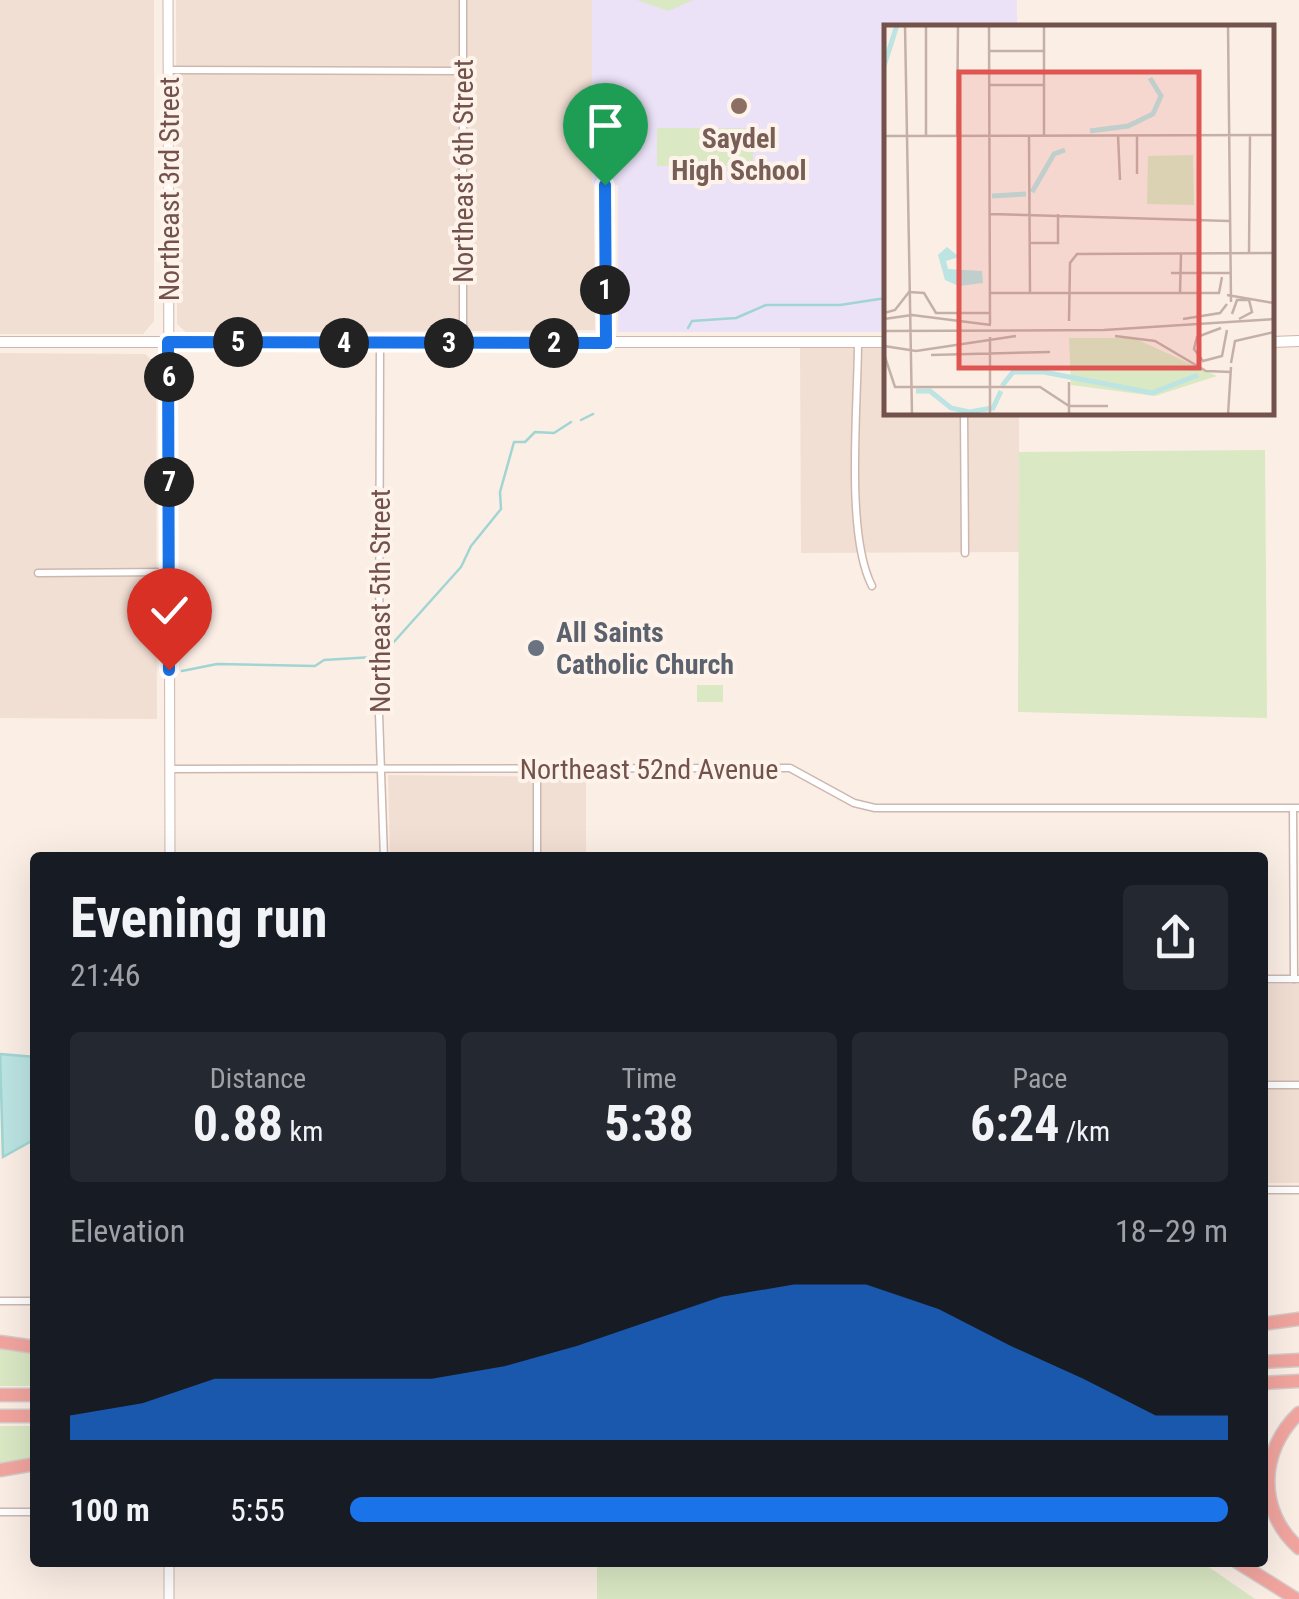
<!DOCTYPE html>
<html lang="en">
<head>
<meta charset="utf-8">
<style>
	:root { --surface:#171b24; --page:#242831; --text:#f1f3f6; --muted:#9ea1a6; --accent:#1a73e8 }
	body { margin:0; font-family:"Roboto Condensed",sans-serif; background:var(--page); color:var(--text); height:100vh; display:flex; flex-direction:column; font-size:38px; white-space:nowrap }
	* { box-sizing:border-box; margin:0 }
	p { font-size:32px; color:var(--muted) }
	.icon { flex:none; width:55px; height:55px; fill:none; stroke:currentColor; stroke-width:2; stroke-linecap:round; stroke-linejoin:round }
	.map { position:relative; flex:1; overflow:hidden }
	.details { position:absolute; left:30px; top:852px; width:1238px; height:715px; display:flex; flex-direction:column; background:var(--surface); border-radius:10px; box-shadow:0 10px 40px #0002 }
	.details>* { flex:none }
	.pin { position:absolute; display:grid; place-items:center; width:85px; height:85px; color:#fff; margin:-102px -42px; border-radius:50% 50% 50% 0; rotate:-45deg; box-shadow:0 0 10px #0007 }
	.pin .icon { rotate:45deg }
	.km { position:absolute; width:50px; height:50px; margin:-25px; border-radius:50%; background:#222; color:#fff; font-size:28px; line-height:50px; text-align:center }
	.round { display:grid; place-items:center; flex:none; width:105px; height:105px; border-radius:10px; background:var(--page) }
	.summary { display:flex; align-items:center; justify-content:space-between; height:170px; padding:0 40px }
	h1 { font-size:55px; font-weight:700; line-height:75px }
	.metrics { display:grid; grid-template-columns:repeat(3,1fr); gap:15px; height:170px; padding:10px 40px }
	.metrics div { display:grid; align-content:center; border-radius:10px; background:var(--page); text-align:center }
	.metrics b { font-size:50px; font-weight:700 }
	.metrics small { font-size:28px; font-weight:400 }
	.metrics p { font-size:28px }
	.chart { height:280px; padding:20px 40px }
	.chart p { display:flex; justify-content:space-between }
	.chart svg { width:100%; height:180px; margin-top:10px; fill:var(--accent); opacity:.7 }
	ul { padding:0 40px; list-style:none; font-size:32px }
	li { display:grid; grid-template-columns:160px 120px 1fr; align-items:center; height:75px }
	li i { height:25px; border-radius:12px; background:var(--accent) }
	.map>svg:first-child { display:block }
	.residential { fill:#f2dfd4 }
	.education { fill:#ebe2f7 }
	.green { fill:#dae8c4 }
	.water { fill:#bbe4e2; stroke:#a1d5d3; stroke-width:2.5 }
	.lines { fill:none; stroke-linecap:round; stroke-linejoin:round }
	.stream { stroke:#a1d5d3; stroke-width:2.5 }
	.minor-casing { stroke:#ceb7af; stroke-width:9 }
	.tertiary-casing { stroke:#ceb7af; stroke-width:11 }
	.secondary-casing { stroke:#d1b6ac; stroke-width:12 }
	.motorway-casing { stroke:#d5cbc9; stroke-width:15 }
	.minor { stroke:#fff; stroke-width:6 }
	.tertiary { stroke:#fff; stroke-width:9 }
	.secondary { stroke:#fff; stroke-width:10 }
	.motorway { stroke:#f2a59f; stroke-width:12 }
	.route-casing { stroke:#fff; stroke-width:20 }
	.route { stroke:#1a73e8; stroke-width:12 }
	.education-dot { fill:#8d6e63; stroke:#fef3eb; stroke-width:4 }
	.worship-dot { fill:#6b7280; stroke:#fef3eb; stroke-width:4 }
	.labels { text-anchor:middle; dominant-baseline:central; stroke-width:8; stroke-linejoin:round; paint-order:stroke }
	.education-label { font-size:28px; font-weight:bold; fill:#785e54; stroke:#fef3eb }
	.street-label { font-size:28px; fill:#73524c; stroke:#fef3eb }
	.worship-label { font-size:28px; font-weight:bold; fill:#5b616d; stroke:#fef3eb; text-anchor:start }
	.inset-river { fill:none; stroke:#bbe4e2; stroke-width:5 }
	.inset-road { fill:none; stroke:#c5b0a8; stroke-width:2.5 }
	.view { fill:#df5551; fill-opacity:0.15; stroke:#df5551; stroke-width:5 }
	.inset-edge { fill:none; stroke:#73524c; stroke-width:5 }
</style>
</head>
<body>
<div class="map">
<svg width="1299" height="1599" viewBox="0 0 1299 1599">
	<rect width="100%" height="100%" fill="#fbeee5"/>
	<g class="residential">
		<polygon points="0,0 154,0 154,321 143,334 0,334"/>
		<polygon points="176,0 592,0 595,330 187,333 177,324"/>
		<polygon points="800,348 886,348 886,412 1019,413 1019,552 801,553"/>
		<polygon points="0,353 145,354 156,364 157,719 0,718"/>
		<polygon points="388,775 586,777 586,857 390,857"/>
		<polygon points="1262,984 1299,984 1299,1183 1263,1183"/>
	</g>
	<polygon class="education" points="592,0 1017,0 1017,27 886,28 886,332 618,332 618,185 592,184"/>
	<g class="green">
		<polygon points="637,0 694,0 668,11"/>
		<rect x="657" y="128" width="96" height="38"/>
		<polygon points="1265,450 1267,718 1018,712 1019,452"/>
		<rect x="697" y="685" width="26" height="17"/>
		<polygon points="0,1346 35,1351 35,1386 0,1386"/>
		<polygon points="0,1426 35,1426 35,1460 0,1465"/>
		<polygon points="597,1563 1203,1563 1255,1599 597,1599"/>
	</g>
	<polygon class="water" points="0,1054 35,1057 35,1139 3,1157"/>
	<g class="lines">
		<g class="stream">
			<polyline points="688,328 692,321 736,318 766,305 840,305 886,298"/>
			<polyline points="581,420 593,414"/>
			<polyline points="384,653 461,567 471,546 501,509 500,492 514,442 525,442 535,432 554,433 571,422"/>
			<polyline points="182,671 217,664 315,666 324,660 373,657"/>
		</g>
		<g class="minor-casing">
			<g id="minor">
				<polyline points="463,0 463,342"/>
				<polyline points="169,70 462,71"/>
				<polyline points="605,185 606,342"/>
				<path d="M858 342C858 405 845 534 872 586"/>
				<polyline points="380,344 379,714 384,858"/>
				<polyline points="964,412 965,553"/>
				<polyline points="38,573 169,572"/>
				<polyline points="170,769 790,768 854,803 875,808 1299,808"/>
				<polyline points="1293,809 1294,979"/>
				<polyline points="537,858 537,769"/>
				<polyline points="1262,979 1299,979"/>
				<polyline points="1262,1085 1299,1085"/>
				<polyline points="1262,1190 1299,1190"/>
				<polyline points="0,1301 35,1301"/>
				<polyline points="0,1512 35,1512"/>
			</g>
		</g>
		<g class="tertiary-casing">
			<g id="tertiary">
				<polyline points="168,0 170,858"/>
				<polyline points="169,1599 169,1562"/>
			</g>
		</g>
		<g class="secondary-casing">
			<g id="secondary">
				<polyline points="0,342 886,342"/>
				<polyline points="1272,342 1299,341"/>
			</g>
		</g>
		<g class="motorway-casing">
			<g id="motorway">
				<polyline points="1262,1324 1299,1319"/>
				<polyline points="0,1342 35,1347"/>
				<polyline points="1262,1362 1299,1360"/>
				<polyline points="1262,1383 1299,1381"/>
				<polyline points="0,1395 35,1395"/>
				<path d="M1299 1413C1259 1451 1257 1511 1299 1548"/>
				<polyline points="0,1416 35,1416"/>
				<polyline points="0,1470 35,1464"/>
				<polyline points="1237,1562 1296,1599"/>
			</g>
		</g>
		<use href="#minor" class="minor"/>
		<use href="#tertiary" class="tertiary"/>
		<use href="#secondary" class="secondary"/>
		<use href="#motorway" class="motorway"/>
	</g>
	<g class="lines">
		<g class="route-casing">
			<polyline id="route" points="169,670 168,342 606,343 605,185"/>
		</g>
		<use href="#route" class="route"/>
	</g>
	<circle class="education-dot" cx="739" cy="106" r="10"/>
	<circle class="worship-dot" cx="536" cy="648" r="10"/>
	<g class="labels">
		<g class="education-label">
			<text x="739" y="138">Saydel<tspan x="739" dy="32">High School</tspan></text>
		</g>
		<g class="street-label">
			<text transform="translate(463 171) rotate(-90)">Northeast 6th Street</text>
			<text transform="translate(169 189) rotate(-90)">Northeast 3rd Street</text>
			<text transform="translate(380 601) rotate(-90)">Northeast 5th Street</text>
			<text x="649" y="769">Northeast 52nd Avenue</text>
		</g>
		<g class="worship-label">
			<text x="556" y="632">All Saints<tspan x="556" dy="32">Catholic Church</tspan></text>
		</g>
	</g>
	<g transform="translate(884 25)">
		<rect width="390" height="390" fill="#fbeee5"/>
		<path d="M309 130 310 180 263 179 264 131ZM185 313H250L333 351 271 371 187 360Z" fill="#dae8c4"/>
		<path d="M63 222 75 232 62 236 64 244 98 246 99 258 75 261 61 255 54 230Z" fill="#bbe4e2"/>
		<path class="inset-river" d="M0 41 13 0M206 106 244 101 269 89 277 71 266 53M148 167 170 129 181 125M108 171 142 169M118 361 129 347H160L268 368 314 350M32 366H46L67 383 85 387 109 383 117 366"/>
		<path class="inset-road" d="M21 0 28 390M42 0V110M105 0 106 299M160 0V110M344 0 347 277M105 26H160M106 60H160M73 110 74 0M145 110 146 268M234 110 236 155M253 110V149M0 111 390 110M106 189 345 196M314 197 315 228M146 218H174V189M365 229 366 110M287 248H347M106 268H335L338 252M296 268 297 229M343 270 390 278M0 288 11 285 25 267 40 268 52 288H106M348 289 353 275H365L368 287 355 294M0 294 28 290 107 300M299 294 336 288 343 279M185 296 186 238 193 229 390 228M337 303 313 312 310 324 319 336 338 331 343 305M0 306 220 305 390 294M231 311 271 316 322 346 347 347M0 321 32 326 132 311M0 329 11 362H156L185 381H224M47 330 166 327M347 338 351 316 390 307M106 390V312M185 390V357M344 390 347 342"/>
		<path class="view" d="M75 47H315V343H75Z"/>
		<rect width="390" height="390" class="inset-edge"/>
	</g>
</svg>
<div class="pin" style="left:605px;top:185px;background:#1e9e55"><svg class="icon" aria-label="arrive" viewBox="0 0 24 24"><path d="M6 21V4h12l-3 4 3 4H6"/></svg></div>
<div class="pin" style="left:169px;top:670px;background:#d93025"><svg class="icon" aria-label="check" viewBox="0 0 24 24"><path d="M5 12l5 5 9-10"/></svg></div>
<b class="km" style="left:605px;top:290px">1</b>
<b class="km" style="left:554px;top:343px">2</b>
<b class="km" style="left:449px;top:343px">3</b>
<b class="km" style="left:344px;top:343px">4</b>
<b class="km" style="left:238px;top:342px">5</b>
<b class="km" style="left:169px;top:377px">6</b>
<b class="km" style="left:169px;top:482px">7</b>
<section class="details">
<div class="summary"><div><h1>Evening run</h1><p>21:46</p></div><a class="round"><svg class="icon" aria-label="share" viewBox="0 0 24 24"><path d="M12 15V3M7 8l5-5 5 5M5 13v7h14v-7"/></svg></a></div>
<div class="metrics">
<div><p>Distance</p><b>0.88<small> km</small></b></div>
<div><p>Time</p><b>5:38</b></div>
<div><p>Pace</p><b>6:24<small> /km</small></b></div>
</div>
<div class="chart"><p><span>Elevation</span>18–29 m</p>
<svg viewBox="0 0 160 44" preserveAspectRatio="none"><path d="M0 44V38L10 35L20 29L30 29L40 29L50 29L60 26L70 21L80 15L90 9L100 6L110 6L120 12L130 21L140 29L150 38L160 38V44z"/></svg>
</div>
<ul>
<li><b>100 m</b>5:55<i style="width:100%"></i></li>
</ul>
</section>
</div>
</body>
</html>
